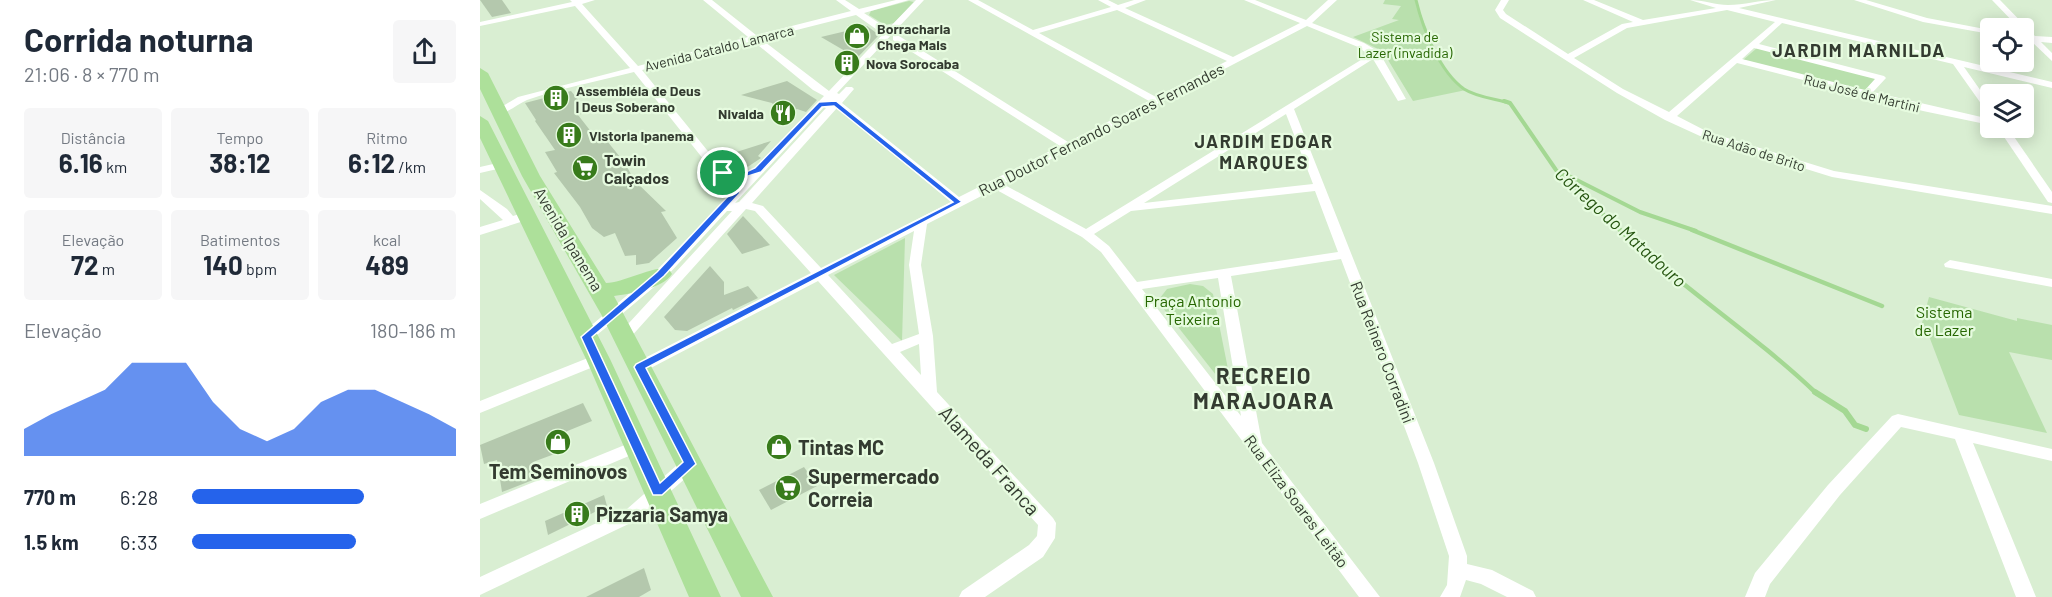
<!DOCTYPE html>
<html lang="pt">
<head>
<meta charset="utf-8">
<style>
	:root { --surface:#fff; --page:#f6f6f7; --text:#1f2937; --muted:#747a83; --accent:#2563eb }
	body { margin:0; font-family:Barlow,sans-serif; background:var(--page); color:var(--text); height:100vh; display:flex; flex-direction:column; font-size:22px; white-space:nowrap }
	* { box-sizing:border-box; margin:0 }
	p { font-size:20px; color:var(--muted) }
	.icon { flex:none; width:33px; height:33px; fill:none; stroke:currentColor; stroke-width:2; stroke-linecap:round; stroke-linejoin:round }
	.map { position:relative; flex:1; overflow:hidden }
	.panel { display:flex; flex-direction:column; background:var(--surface); width:480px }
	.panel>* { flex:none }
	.buttons { position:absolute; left:1500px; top:18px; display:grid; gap:12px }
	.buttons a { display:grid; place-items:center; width:54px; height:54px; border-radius:6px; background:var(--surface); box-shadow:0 3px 15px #0003; font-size:30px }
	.pin { position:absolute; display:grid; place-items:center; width:51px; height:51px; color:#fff; margin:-26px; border:3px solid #fff; border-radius:50%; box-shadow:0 2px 6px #0007 }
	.round { display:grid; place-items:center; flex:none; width:63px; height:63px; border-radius:6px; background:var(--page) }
	.headline { display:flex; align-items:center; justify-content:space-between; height:102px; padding:0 24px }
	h1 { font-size:33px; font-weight:700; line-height:45px }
	.figures { display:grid; grid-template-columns:repeat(3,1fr); gap:9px; height:102px; padding:6px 24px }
	.figures div { display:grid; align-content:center; border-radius:6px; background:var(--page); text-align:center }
	.figures b { font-size:26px; font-weight:700 }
	.figures small { font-size:16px; font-weight:400 }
	.figures p { font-size:16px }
	.chart { height:168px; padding:12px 24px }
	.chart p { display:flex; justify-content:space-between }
	.chart svg { width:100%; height:108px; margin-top:6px; fill:var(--accent); opacity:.7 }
	ul { padding:0 24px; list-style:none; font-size:20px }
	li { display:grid; grid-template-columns:96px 72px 1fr; align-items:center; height:45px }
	li i { height:15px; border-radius:8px; background:var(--accent) }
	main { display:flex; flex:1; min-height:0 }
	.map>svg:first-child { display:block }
	.green { fill:#b9e0ad }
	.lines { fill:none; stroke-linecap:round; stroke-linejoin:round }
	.stream-far3 { stroke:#a4d893; stroke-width:3 }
	.stream-far2 { stroke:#a4d893; stroke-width:4 }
	.stream-far1 { stroke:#a4d893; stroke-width:4.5 }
	.stream { stroke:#a4d893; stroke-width:6 }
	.building { fill:#b4c8ad }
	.minor { fill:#fff; fill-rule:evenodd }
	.primary { fill:#ade09a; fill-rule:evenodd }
	.route { fill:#2563eb; stroke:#fff; stroke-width:1.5; fill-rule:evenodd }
	.labels { text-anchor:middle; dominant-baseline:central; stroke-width:4.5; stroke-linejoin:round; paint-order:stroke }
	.far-poi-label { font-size:14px; font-weight:bold; fill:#333b30; stroke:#e6fbdf; text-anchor:start }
	.far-park-label { font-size:14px; fill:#266601; stroke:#e6fbdf }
	.far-street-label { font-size:14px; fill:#333b30; stroke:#e6fbdf }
	.street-label { font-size:16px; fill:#333b30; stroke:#e6fbdf }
	.poi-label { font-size:16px; font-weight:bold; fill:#333b30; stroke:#e6fbdf; text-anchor:start }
	.park-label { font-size:16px; fill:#266601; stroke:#e6fbdf }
	.far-district-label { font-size:18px; font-weight:bold; letter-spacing:1.5px; fill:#333b30; stroke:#e6fbdf }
	.water-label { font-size:18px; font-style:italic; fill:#24540f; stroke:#e6fbdf }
	.near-poi-label { font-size:20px; font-weight:bold; fill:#333b30; stroke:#e6fbdf; text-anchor:start }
	.near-street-label { font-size:20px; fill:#333b30; stroke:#e6fbdf }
	.district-label { font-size:22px; font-weight:bold; letter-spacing:1.5px; fill:#333b30; stroke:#e6fbdf }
</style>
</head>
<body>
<main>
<section class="panel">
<div class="headline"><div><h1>Corrida noturna</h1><p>21:06 · 8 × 770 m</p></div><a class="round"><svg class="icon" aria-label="share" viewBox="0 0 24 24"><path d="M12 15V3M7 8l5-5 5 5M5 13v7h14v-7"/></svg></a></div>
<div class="figures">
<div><p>Distância</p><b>6.16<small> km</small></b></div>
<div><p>Tempo</p><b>38:12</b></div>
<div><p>Ritmo</p><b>6:12<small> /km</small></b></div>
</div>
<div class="figures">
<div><p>Elevação</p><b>72<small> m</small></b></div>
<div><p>Batimentos</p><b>140<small> bpm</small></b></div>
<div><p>kcal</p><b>489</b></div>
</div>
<div class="chart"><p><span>Elevação</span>180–186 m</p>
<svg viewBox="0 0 160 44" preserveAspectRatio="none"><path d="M0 44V33L10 27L20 22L30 17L40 6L50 6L60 6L70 22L80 33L90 38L100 33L110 22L120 17L130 17L140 22L150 27L160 33V44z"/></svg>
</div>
<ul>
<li><b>770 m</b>6:28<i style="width:65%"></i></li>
<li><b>1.5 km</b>6:33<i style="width:62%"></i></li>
</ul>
</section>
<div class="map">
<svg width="1572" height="597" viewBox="0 0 1572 597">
	<rect width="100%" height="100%" fill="#d9eed2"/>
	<g class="green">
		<path d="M905 0H936C938 11 942 17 946 27 948 31 947 36 949 41 955 60 971 78 986 90L933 101 905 55 896 48 873 37 919 20 912 19 921 6 903 4Z"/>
		<polygon points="429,1 434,2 414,23 405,25 389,15 391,11"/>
		<polygon points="1277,48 1396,78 1384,92 1263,60"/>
		<polygon points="425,238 422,341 354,275"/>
		<polygon points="710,284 723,286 733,294 750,379 740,380 683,308 680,298 687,289"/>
		<polygon points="1449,297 1537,321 1537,318 1572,325 1572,360 1529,352 1567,433 1479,415 1449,336 1439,334"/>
	</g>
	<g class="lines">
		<path class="stream-far3" d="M936 0C943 29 959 71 984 89 996 97 1016 99 1029 103"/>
		<g class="stream-far2">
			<polyline points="1024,101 1030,103 1076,170 1141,231"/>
			<polyline points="1081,172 1160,212 1216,231"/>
		</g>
		<g class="stream-far1">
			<path d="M1140 230C1202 288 1274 334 1336 393"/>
			<polyline points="1212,230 1402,306"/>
		</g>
		<polyline class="stream" points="1335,392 1365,411 1375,425 1386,429"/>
	</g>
	<g class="building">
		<polygon points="0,0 22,0 31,13 12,17"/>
		<polygon points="387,26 399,35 377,58 341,37"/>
		<polygon points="307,81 337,100 326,112 317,109 301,114 292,103 261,95"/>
		<polygon points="91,91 108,112 98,115 116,138 123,136 144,162 155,181 186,211 181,212 197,238 169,263 156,265 156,255 145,256 135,233 124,237 112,228 100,207 74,173 77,172 65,152 75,150 55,121 56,120 45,103"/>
		<polygon points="291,141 278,156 281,158 263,170 247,155"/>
		<polygon points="263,216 290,245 262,254 247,234"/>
		<polygon points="230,266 244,282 244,295 268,286 278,298 253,310 252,308 207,331 195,330 184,317"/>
		<polygon points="103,403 112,421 85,432 88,449 53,462 58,478 22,492 17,460 4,464 0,445"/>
		<polygon points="324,467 337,486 291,510 279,490"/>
		<polygon points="124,495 127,506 68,535 65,521"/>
		<polygon points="164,568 171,590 159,597 106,597"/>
	</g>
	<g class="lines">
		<g class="minor">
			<path d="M90 0H115L102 4 158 66 268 37 223 0H232L276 35 371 11 356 0H365L379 9 416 0H429L384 13 408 29 436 0H444L357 93 359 94 366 87H372L374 89 362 103 479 197 580 146 413 40V36H419L588 142 669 101 488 0H498L553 30 631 7 618 0H628L638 5 654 0H666L645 8 753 57 820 23 764 0H775L826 20 848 0H857L832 23 884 43 899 52 926 99 918 101 893 59 814 109 954 463 987 556V564L1012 570 1053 591 1056 597H1027L1001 584 986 580 980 597H960L967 585 969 556 938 463 861 259 751 276 782 443 900 597H879L621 252 602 237 515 189 447 224 441 265 453 336 457 392 573 518 576 523 575 538 563 557 505 597H479L482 591 549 545 557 536 558 525 338 281 165 371H155L153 367 155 363 331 273 275 211 266 209 149 339 144 341 137 336 252 211H247L186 277 111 340H101L99 337 101 334 176 271 251 194 154 72C119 81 81 88 47 100 37 104 28 114 18 113V109L38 97 150 68 95 6 0 26V22L92 2ZM637 10 747 61 676 97 559 33ZM376 15 403 34 349 91 281 39ZM827 26 878 47 889 55 606 229 523 184ZM273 41 333 90 344 96 257 187 162 70ZM344 107 346 108 259 202 255 203ZM357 108 471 202 341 268 283 206 272 203ZM806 114 833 184 664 203ZM835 191 858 252 657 282 629 246 614 234 651 211ZM434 231 429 265 439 334 412 344 348 275ZM738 278 761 416 662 289ZM439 344 441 375 420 352Z"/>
			<path d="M1021 0H1029L1023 10 1026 14 1088 54 1142 24 1153 22 1103 0H1114L1163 20 1236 8 1210 0C1223 0 1236 5 1248 5 1264 5 1280 0 1296 0L1259 8 1572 82V88L1484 67 1510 104V113L1507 112 1473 64 1302 23 1279 44 1404 76 1406 78 1393 92 1510 119V125L1443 111 1257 63 1197 116 1228 132 1354 171 1572 206V214L1352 177 1220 136 1185 120 1137 93 1020 18 1015 10ZM1247 10 1295 22 1189 112 1143 89 1094 58 1147 28ZM1274 48 1395 79 1385 90 1262 59Z"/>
			<polygon points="1374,0 1386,0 1447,18 1510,30 1510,34 1443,22"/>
			<polygon points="1512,0 1520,0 1555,36 1572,37 1572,43 1561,42 1572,53 1572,61 1551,41 1546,40 1544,28 1539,28"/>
			<polygon points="1518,128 1528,128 1572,192 1572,203 1568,202"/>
			<polygon points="22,162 26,163 26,167 0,173 0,167"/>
			<polygon points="0,190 27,209 33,216 46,212 52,216 50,219 0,235 0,227 23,220 0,199"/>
			<polygon points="1470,260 1572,279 1572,287 1465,267 1464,264"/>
			<polygon points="118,354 123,355 125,359 123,363 0,413 0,401"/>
			<polygon points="1418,414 1572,449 1572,461 1493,443 1556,597 1536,597 1475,439 1421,427 1360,495 1290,584 1285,597 1265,597 1275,573 1348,485 1412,416"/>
			<polygon points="157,440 163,442 165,446 163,450 0,519 0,504"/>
			<polygon points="210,457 216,459 218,464 216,469 159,519 0,595 0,577 147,509 204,459"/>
		</g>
		<g class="primary">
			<path d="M0 68 8 73 60 176 126 283C146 282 173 265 189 269L192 274C182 289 150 294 134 296L293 597H261L121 314 42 176 0 89Z"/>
			<polygon points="0,116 8,121 130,359 241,597 209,597 106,359 0,138"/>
		</g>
	</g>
	<path class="route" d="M356 101 482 202 166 368 216 464 182 495H173L101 337 177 272 252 192 239 173 240 171 264 173 275 168 339 102ZM354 106 473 202 156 364 154 367 203 462 180 483 112 337 184 276 259 194 260 193 249 176 265 177 281 172 342 107Z"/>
	<defs>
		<g id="shop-disc" transform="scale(1.35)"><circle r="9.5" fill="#387b1b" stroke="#e6fbdf"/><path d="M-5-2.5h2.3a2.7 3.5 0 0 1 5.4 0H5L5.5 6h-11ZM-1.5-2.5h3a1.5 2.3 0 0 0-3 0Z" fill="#fff"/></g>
		<g id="building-disc" transform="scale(1.35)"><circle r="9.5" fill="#387b1b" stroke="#e6fbdf"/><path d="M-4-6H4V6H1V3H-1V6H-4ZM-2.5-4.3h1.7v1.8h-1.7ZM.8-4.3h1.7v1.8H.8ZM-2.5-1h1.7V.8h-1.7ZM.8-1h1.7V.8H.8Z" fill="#fff"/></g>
		<g id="restaurant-disc" transform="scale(1.35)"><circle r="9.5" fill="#387b1b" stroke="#e6fbdf"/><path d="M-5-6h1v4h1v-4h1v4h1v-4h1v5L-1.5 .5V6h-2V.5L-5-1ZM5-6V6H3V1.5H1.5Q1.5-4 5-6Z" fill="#fff"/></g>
		<g id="supermarket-disc" transform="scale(1.35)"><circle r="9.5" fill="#387b1b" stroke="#e6fbdf"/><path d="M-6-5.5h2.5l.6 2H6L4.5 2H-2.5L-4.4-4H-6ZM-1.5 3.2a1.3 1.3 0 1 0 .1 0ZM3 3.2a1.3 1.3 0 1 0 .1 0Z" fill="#fff"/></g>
	</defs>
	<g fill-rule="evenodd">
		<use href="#shop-disc" x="377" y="36"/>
		<use href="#building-disc" x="367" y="63"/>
		<use href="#building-disc" x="76" y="98"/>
		<use href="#restaurant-disc" x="303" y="113"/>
		<use href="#building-disc" x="89" y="135"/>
		<use href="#supermarket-disc" x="105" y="168"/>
		<use href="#shop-disc" x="78" y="442"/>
		<use href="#shop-disc" x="299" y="447"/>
		<use href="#supermarket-disc" x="308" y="488"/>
		<use href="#building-disc" x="97" y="514"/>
	</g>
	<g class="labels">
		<g class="far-poi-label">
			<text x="397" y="28">Borracharia<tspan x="397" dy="16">Chega Mais</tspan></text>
			<text x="386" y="63">Nova Sorocaba</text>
			<text x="96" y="90">Assembléia de Deus<tspan x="96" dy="16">| Deus Soberano</tspan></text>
			<text x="284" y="113" text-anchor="end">Nivalda</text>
			<text x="109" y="135">Vistoria Ipanema</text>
		</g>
		<g class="far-park-label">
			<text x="925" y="36">Sistema de<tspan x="925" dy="16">Lazer (invadida)</tspan></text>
		</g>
		<g class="far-street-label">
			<text transform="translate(239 48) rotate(-14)">Avenida Cataldo Lamarca</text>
			<text transform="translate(1382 93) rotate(14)">Rua José de Martini</text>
			<text transform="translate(1274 150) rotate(18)">Rua Adão de Brito</text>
		</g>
		<g class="street-label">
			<text transform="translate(621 129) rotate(-27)">Rua Doutor Fernando Soares Fernandes</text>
			<text transform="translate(89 239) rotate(59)">Avenida Ipanema</text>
			<text transform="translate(903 352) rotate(69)">Rua Reinero Corradini</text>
			<text transform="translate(817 501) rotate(53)">Rua Eliza Soares Leitão</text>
		</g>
		<g class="poi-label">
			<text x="124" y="159">Towin<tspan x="124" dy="18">Calçados</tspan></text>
		</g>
		<g class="park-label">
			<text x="713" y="300">Praça Antonio<tspan x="713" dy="18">Teixeira</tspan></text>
			<text x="1464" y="311">Sistema<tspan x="1464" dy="18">de Lazer</tspan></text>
		</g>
		<g class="far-district-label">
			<text x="1379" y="50">JARDIM MARNILDA</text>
			<text x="784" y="141">JARDIM EDGAR<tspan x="784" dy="21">MARQUES</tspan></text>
		</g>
		<g class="water-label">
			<text transform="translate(1141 227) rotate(42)">Córrego do Matadouro</text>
		</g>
		<g class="near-poi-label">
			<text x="318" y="447">Tintas MC</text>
			<text x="78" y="471" text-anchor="middle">Tem Seminovos</text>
			<text x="328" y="476">Supermercado<tspan x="328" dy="23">Correia</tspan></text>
			<text x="116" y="514">Pizzaria Samya</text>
		</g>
		<g class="near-street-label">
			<text transform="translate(510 460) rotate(48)">Alameda Franca</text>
		</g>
		<g class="district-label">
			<text x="784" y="375">RECREIO<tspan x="784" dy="25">MARAJOARA</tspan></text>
		</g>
	</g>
</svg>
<div class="buttons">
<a><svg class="icon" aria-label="locate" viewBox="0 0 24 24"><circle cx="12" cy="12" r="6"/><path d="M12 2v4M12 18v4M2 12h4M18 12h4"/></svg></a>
<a><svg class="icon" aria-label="layers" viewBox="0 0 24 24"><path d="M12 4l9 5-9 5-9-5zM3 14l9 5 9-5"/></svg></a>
</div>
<div class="pin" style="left:243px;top:173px;background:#1e9e55"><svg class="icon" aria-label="arrive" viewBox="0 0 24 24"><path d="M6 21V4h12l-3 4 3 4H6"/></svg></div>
</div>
</main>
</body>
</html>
